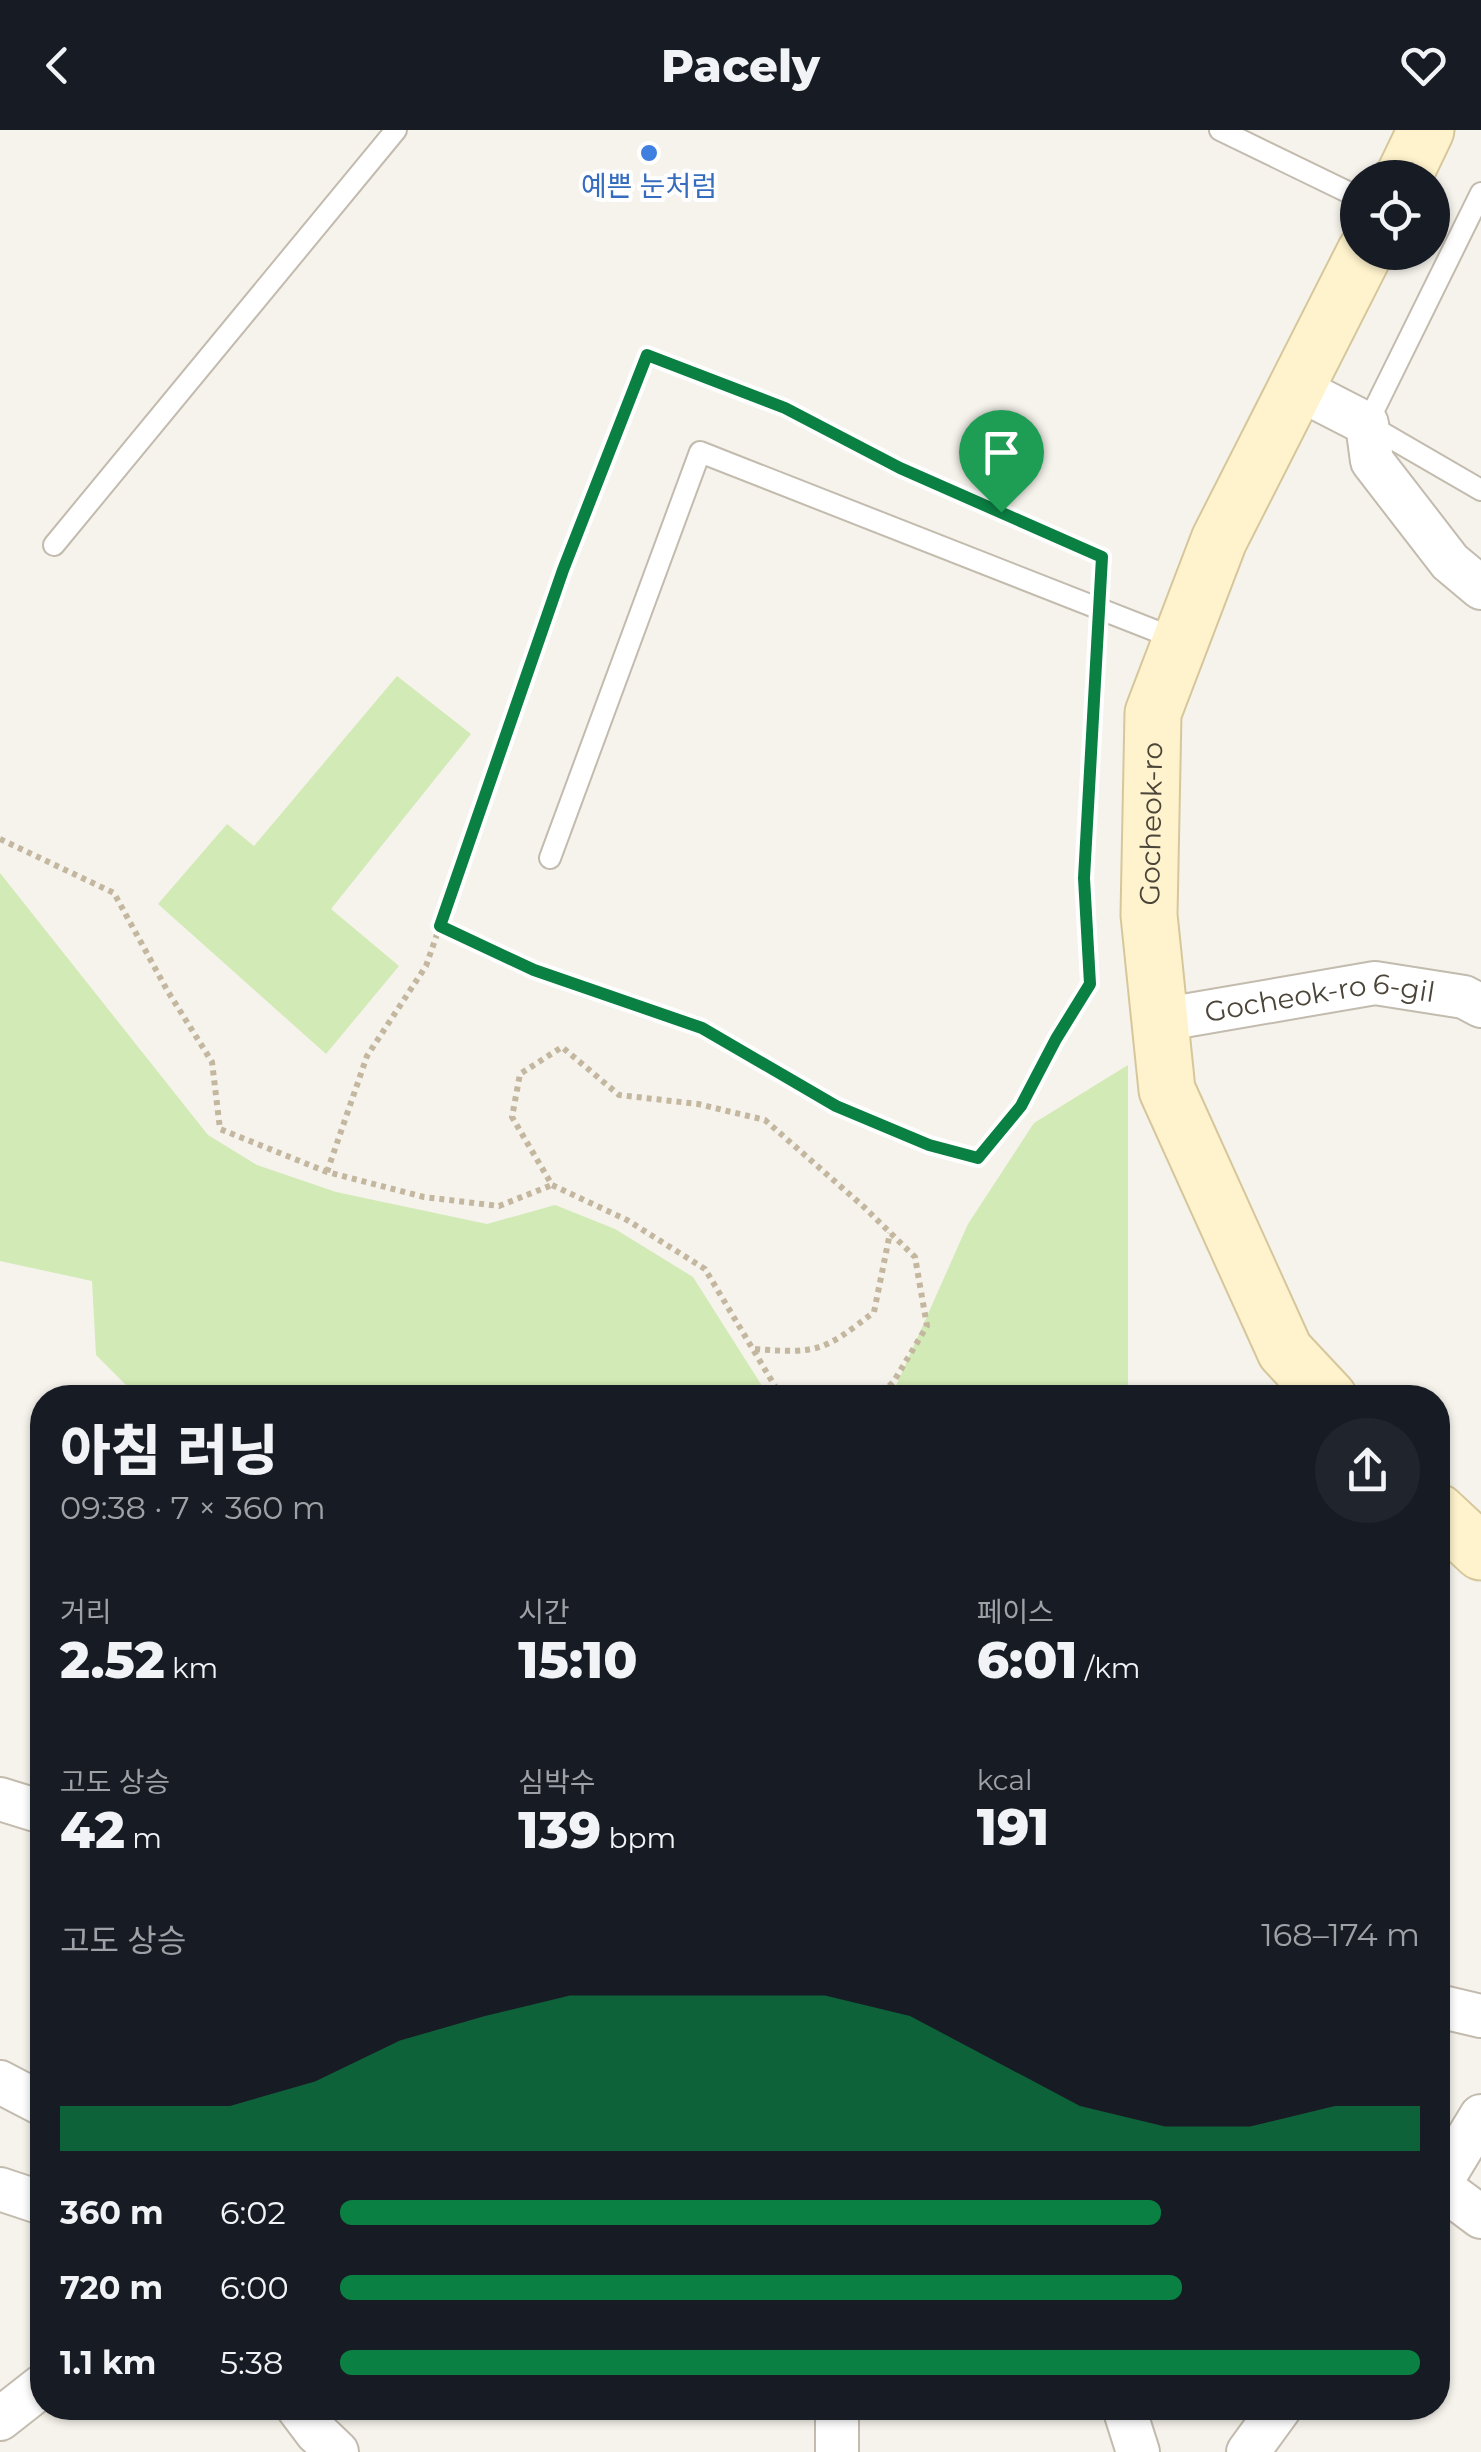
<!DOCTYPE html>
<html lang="ko">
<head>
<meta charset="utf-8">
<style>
	:root { --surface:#171b24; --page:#20242c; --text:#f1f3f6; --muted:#9ea1a6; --accent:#0b8043 }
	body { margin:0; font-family:Montserrat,"Noto Sans KR",sans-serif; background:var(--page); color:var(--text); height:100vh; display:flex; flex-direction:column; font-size:38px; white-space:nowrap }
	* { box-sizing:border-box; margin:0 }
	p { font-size:32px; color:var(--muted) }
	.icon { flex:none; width:55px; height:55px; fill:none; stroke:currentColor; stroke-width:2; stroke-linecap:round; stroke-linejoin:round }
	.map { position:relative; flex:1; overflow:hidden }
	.sheet { position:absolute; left:30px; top:1255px; width:1420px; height:1035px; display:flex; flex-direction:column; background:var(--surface); border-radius:40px; box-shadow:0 2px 8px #0004 }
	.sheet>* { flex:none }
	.buttons { position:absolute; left:1340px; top:30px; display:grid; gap:20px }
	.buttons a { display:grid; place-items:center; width:110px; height:110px; border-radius:50%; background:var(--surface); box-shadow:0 2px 8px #0004; font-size:50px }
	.pin { position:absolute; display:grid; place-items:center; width:85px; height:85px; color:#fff; margin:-102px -42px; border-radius:50% 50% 50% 0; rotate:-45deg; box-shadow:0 0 10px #0007 }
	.pin .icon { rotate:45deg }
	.round { display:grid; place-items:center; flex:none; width:105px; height:105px; border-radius:52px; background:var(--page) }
	.summary { display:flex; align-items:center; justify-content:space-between; height:170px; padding:0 30px }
	h1 { font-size:55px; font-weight:800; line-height:75px }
	.stats { display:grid; grid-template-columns:repeat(3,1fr); gap:15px; height:170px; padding:10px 30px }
	.stats div { display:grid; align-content:center }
	.stats b { font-size:50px; font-weight:800 }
	.stats small { font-size:28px; font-weight:400 }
	.stats p { font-size:28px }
	.chart { height:280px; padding:20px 30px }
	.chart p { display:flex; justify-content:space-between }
	.chart svg { width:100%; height:180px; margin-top:10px; fill:var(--accent); opacity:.7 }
	ul { padding:0 30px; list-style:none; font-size:32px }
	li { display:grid; grid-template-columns:160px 120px 1fr; align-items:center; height:75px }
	li i { height:25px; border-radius:12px; background:var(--accent) }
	header { display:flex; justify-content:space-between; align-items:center; height:130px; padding:0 30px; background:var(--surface); font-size:45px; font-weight:800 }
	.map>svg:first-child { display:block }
	.green { fill:#d2eab5 }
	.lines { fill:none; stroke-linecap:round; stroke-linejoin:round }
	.service-casing { stroke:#c2bbae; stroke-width:24 }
	.minor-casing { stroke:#c2bbae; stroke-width:46 }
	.secondary-casing { stroke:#d6c79b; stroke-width:59 }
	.path { stroke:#c4b79f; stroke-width:6; stroke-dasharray:5 5; stroke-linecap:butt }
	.service { stroke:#fff; stroke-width:20 }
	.minor { stroke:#fff; stroke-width:42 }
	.secondary { stroke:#fff3cd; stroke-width:55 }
	.route-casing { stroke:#fff; stroke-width:20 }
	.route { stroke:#0b8043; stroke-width:12 }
	.shop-dot { fill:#3f7fe0; stroke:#fff; stroke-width:4 }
	.labels { text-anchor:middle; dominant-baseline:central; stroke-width:8; stroke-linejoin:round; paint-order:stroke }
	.shop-label { font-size:28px; fill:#366cbe; stroke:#fff }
	.street-label { font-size:28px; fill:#4b4439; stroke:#fff }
</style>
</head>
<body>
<header><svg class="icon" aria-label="back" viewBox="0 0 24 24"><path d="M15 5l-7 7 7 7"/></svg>Pacely<svg class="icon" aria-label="heart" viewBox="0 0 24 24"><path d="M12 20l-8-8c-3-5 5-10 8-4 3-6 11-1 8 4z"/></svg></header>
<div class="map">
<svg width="1481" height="2322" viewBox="0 0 1481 2322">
	<rect width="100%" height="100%" fill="#f6f3ec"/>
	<g class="green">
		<polygon points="397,546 471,604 331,779 399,836 326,924 158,774 227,694 254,716"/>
		<polygon points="0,743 208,1005 257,1035 336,1062 487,1094 555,1075 615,1099 693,1147 769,1267 138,1267 96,1225 92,1151 0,1131"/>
		<polygon points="1128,935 1128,1267 891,1267 968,1094 1034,993"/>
	</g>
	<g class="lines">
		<g class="service-casing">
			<g id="service">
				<polyline points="1220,0 1358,67"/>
				<polyline points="1481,63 1367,294 1481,360"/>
				<polyline points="54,415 396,0"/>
				<polyline points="550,728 700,322 1179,510"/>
			</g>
		</g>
		<g class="minor-casing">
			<g id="minor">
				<polyline points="1295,257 1367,294 1372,331 1450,432 1481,458"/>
				<path id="s1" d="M1160 890 1375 853 1464 867 1481 876"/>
				<polyline points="0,1669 42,1682"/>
				<polyline points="1438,1876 1481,1886"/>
				<polyline points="0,1952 42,1974"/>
				<polyline points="1438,2055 1481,2087"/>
				<polyline points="1438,2057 1481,1986"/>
				<polyline points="0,2059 42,2073"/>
				<polyline points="298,2278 316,2302 337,2322"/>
				<polyline points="1124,2278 1138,2322"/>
				<polyline points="0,2289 42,2256"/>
				<polyline points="837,2322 837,2278"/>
				<polyline points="1248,2322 1280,2278"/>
			</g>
		</g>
		<g class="secondary-casing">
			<g id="secondary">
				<polyline points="1403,48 1426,0"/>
				<path id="s2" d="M1329 1268 1285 1221 1167 960 1149 785 1153 583 1219 410 1365 122"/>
				<polyline points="1438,1382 1481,1422"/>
			</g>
		</g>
		<g class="path">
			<polyline points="0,709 114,763 167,860 212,932 220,999 327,1042 424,1067 499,1076 552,1055"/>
			<polyline points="440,796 534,840 702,898 837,976 929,1015 978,1028 1021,976 1056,909 1090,854 1083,749 1096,509"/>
			<polyline points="327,1042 367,926 426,836 563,440 647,225 785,278 900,338 1102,427 1101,447"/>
			<path d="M755 1219C818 1224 824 1221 874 1182L890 1103"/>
			<polyline points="782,1268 705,1139 627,1090 552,1055 512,987 520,944 562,917 619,965 698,974 765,990 864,1077 915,1127 927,1196 894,1251 878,1268"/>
		</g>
		<use href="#service" class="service"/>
		<use href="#minor" class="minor"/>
		<use href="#secondary" class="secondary"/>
	</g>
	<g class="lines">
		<g class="route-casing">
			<polygon id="route" points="647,225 785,278 900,338 1102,427 1084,748 1090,854 1056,909 1021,976 978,1028 929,1015 836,976 702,898 534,840 440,796 563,440"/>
		</g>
		<use href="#route" class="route"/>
	</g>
	<circle class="shop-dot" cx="649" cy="23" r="10"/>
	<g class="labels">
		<g class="shop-label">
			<text x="649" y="56">예쁜 눈처럼</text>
		</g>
		<g class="street-label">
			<text stroke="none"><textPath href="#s2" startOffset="618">Gocheok-ro</textPath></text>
			<text stroke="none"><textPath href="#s1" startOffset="162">Gocheok-ro 6-gil</textPath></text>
		</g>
	</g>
</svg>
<div class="buttons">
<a><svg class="icon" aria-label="locate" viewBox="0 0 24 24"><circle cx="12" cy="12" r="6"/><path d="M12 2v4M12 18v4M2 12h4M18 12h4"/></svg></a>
</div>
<div class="pin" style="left:1001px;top:382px;background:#1e9e55"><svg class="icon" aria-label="arrive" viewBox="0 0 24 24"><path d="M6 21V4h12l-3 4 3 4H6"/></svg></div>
<section class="sheet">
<div class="summary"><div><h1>아침 러닝</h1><p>09:38 · 7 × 360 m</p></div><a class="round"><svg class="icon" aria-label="share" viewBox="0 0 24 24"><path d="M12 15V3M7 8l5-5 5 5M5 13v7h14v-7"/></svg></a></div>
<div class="stats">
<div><p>거리</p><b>2.52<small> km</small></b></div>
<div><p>시간</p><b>15:10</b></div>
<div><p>페이스</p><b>6:01<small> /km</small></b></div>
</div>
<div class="stats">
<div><p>고도 상승</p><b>42<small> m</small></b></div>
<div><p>심박수</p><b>139<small> bpm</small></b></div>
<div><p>kcal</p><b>191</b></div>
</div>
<div class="chart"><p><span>고도 상승</span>168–174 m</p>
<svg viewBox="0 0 160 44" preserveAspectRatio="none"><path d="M0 44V33L10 33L20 33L30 27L40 17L50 11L60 6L70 6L80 6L90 6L100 11L110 22L120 33L130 38L140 38L150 33L160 33V44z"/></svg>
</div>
<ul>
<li><b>360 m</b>6:02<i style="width:76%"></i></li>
<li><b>720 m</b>6:00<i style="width:78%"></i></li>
<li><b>1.1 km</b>5:38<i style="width:100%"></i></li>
</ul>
</section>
</div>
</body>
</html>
